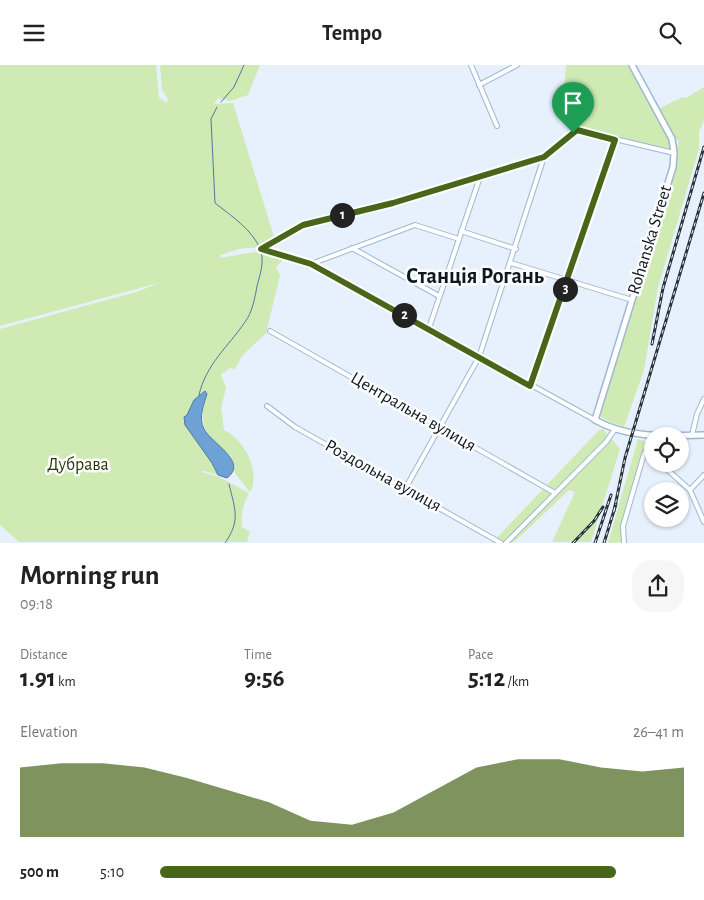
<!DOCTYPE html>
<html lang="en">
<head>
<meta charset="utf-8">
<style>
	:root { --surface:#fff; --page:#f6f6f6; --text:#222; --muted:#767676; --accent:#48661a }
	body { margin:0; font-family:"Alegreya Sans",sans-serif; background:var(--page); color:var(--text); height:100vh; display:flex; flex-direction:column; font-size:19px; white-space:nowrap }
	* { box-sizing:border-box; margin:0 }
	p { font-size:16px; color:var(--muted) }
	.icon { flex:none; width:28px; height:28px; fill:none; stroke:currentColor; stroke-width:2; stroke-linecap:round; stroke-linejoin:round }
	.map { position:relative; height:478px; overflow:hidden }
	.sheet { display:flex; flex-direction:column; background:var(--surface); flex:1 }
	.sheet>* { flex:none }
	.buttons { position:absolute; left:644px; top:362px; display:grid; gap:10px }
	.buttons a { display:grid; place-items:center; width:45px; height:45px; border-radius:50%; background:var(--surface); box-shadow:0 1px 4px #0004; font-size:25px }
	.pin { position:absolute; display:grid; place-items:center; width:42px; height:42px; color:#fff; margin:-51px -21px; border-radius:50% 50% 50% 0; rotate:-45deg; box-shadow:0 0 5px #0007 }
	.pin .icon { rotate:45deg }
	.km { position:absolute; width:25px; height:25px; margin:-12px; border-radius:50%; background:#222; color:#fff; font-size:14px; line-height:25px; text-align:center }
	.round { display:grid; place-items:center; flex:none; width:52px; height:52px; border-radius:20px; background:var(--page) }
	.summary { display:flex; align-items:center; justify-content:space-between; height:85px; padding:0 20px }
	h1 { font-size:28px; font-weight:600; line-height:38px }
	.metrics { display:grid; grid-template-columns:repeat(3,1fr); gap:8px; height:85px; padding:5px 20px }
	.metrics div { display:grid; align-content:center }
	.metrics b { font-size:25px; font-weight:600 }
	.metrics small { font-size:14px; font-weight:400 }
	.metrics p { font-size:14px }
	.chart { height:140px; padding:10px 20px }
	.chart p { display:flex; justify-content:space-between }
	.chart svg { width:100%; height:90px; margin-top:5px; fill:var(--accent); opacity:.7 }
	ul { padding:0 20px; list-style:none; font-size:16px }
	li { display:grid; grid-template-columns:80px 60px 1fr; align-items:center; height:38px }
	li i { height:12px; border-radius:6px; background:var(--accent) }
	header { display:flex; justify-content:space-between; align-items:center; height:65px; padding:0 20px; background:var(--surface); font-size:22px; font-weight:600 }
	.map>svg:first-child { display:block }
	.green { fill:#cfeab3 }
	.water { fill:#6ea1d5; stroke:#51789f }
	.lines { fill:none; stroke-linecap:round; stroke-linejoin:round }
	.stream { stroke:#51789f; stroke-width:1 }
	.street-casing { stroke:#9eb8d4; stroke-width:6 }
	.secondary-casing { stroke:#9eb8d4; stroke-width:8 }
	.street { stroke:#fff; stroke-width:4 }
	.secondary { stroke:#fff; stroke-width:5 }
	.rail-casing { stroke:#28333d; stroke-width:3 }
	.rail { stroke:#fdfdfd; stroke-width:1; stroke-dasharray:4; stroke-linecap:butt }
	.route-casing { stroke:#fff; stroke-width:10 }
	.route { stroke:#48661a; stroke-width:6 }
	.labels { text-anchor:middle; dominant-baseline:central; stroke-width:5; stroke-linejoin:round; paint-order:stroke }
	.street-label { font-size:18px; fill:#0e1822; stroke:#fdfdfd }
	.park-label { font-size:18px; fill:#263909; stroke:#fdfdfd }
	.district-label { font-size:22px; font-weight:bold; fill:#0e1822; stroke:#fdfdfd }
</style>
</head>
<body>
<header><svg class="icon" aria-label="menu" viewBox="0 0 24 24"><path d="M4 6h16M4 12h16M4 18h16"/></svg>Tempo<svg class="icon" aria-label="search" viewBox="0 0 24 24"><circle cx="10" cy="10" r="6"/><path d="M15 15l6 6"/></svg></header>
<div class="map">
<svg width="704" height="478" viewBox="0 0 704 478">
	<rect width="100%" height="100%" fill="#e6f1fd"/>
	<g class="green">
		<path d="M0 0H156L159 33 167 38 168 34 162 25 160 0H260L248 30 230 36 218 33 214 39 233 38 274 172C267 185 260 182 247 183 238 183 228 188 220 190V193L254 187 284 194 276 202 280 211 266 268 242 291 235 304 230 303 221 309 226 323 221 343 224 365C244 375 260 404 251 426H249L234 407 231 391C205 370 197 362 207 329L206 326 194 335 185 360 212 398 218 410 204 406 201 407 219 412 249 428C243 439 241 449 242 462L250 467 247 477H19L0 460V264L136 227 162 217 0 261Z"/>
		<polygon points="566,0 632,0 656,45 683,32 686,33 704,22 704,55 699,67 699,84 658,222 644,305 624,362 608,356 597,349 673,102 679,75 672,74 674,88 577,65 564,23"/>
		<polygon points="603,364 620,384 591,477 552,477 575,427 569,425 514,477 492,478 599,365"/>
		<polygon points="638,374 647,377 623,461 624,477 608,478"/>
	</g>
	<path class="water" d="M205 326 207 329C204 339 198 353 204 364 211 378 249 397 227 413L218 410 212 398 185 360 184 352 187 350 194 335Z"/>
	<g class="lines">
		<g class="stream">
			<polyline points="221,37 234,22 244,0"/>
			<path d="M199 330C206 299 228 282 245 257 252 248 255 233 257 221 260 210 265 195 260 184 253 165 230 150 215 138L211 54 217 42"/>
			<path d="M225 478C241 455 235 445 229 419"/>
		</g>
		<g class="street-casing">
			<g id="street">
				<polyline points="471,0 497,61"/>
				<polyline points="479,20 517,0"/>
				<polyline points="461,166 516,184"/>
				<polyline points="352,183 439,231"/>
				<polyline points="261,184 303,160 393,138 544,92 577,65 674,88"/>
				<polyline points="261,184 311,199 595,355"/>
				<polyline points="511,198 632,235"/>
				<polyline points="311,199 415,160 459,174"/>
				<polyline points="429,263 480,112"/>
				<polyline points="270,266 555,428"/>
				<polyline points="530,321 615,75"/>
				<polyline points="267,341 295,362 501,478"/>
				<polyline points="692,370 697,349 704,334"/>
				<polyline points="650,371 649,382 652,391"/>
				<polyline points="661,399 690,425"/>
				<polyline points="704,410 690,425 704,457"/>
				<polyline points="405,424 479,292 544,92"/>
				<polyline points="506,478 606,377 615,364"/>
				<polyline points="624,478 623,461 644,389 649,382"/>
			</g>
		</g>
		<g class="secondary-casing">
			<path id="secondary" d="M632 0 672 74 674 88 673 102 595 355C629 374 667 371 704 370"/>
		</g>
		<use href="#street" class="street"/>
		<use href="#secondary" class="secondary"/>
		<g class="rail-casing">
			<g id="rail">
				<polyline points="652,279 663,223 704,82"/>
				<polyline points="614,446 625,393 704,128"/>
				<polyline points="573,478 594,456 603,442"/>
				<polyline points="595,478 611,430"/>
				<polyline points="604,478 616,439"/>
			</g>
		</g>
		<use href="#rail" class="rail"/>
	</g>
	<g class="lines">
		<g class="route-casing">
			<polygon id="route" points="577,65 615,75 530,321 311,199 261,184 303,160 393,138 544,92"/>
		</g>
		<use href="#route" class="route"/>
	</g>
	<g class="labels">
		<g class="street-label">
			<text transform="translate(650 175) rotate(-73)">Rohanska Street</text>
			<text transform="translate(413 347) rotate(30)">Центральна вулиця</text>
			<text transform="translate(383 411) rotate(29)">Роздольна вулиця</text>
		</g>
		<g class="park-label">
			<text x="78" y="400">Дубрава</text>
		</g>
		<g class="district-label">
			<text x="475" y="211">Станція Рогань</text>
		</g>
	</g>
</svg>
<div class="buttons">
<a><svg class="icon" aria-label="locate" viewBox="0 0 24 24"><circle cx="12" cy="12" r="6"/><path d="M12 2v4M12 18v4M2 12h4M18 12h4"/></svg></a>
<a><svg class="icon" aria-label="layers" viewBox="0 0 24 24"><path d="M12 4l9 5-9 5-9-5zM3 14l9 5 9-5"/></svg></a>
</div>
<div class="pin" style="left:573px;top:68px;background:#1e9e55"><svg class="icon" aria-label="arrive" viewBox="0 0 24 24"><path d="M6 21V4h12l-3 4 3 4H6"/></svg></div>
<b class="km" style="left:342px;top:150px">1</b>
<b class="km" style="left:404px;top:250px">2</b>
<b class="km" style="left:565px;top:224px">3</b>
</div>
<section class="sheet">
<div class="summary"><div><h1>Morning run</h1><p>09:18</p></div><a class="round"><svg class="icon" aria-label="share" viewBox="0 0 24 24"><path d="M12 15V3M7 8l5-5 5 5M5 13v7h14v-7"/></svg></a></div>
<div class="metrics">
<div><p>Distance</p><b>1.91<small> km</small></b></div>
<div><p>Time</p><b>9:56</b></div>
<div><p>Pace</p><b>5:12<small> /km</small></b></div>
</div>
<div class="chart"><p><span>Elevation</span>26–41 m</p>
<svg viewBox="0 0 160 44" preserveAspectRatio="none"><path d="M0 44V10L10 8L20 8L30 10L40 15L50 21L60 27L70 36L80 38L90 32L100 21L110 10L120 6L130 6L140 10L150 12L160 10V44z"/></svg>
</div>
<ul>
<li><b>500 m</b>5:10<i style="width:87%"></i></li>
</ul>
</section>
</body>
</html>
